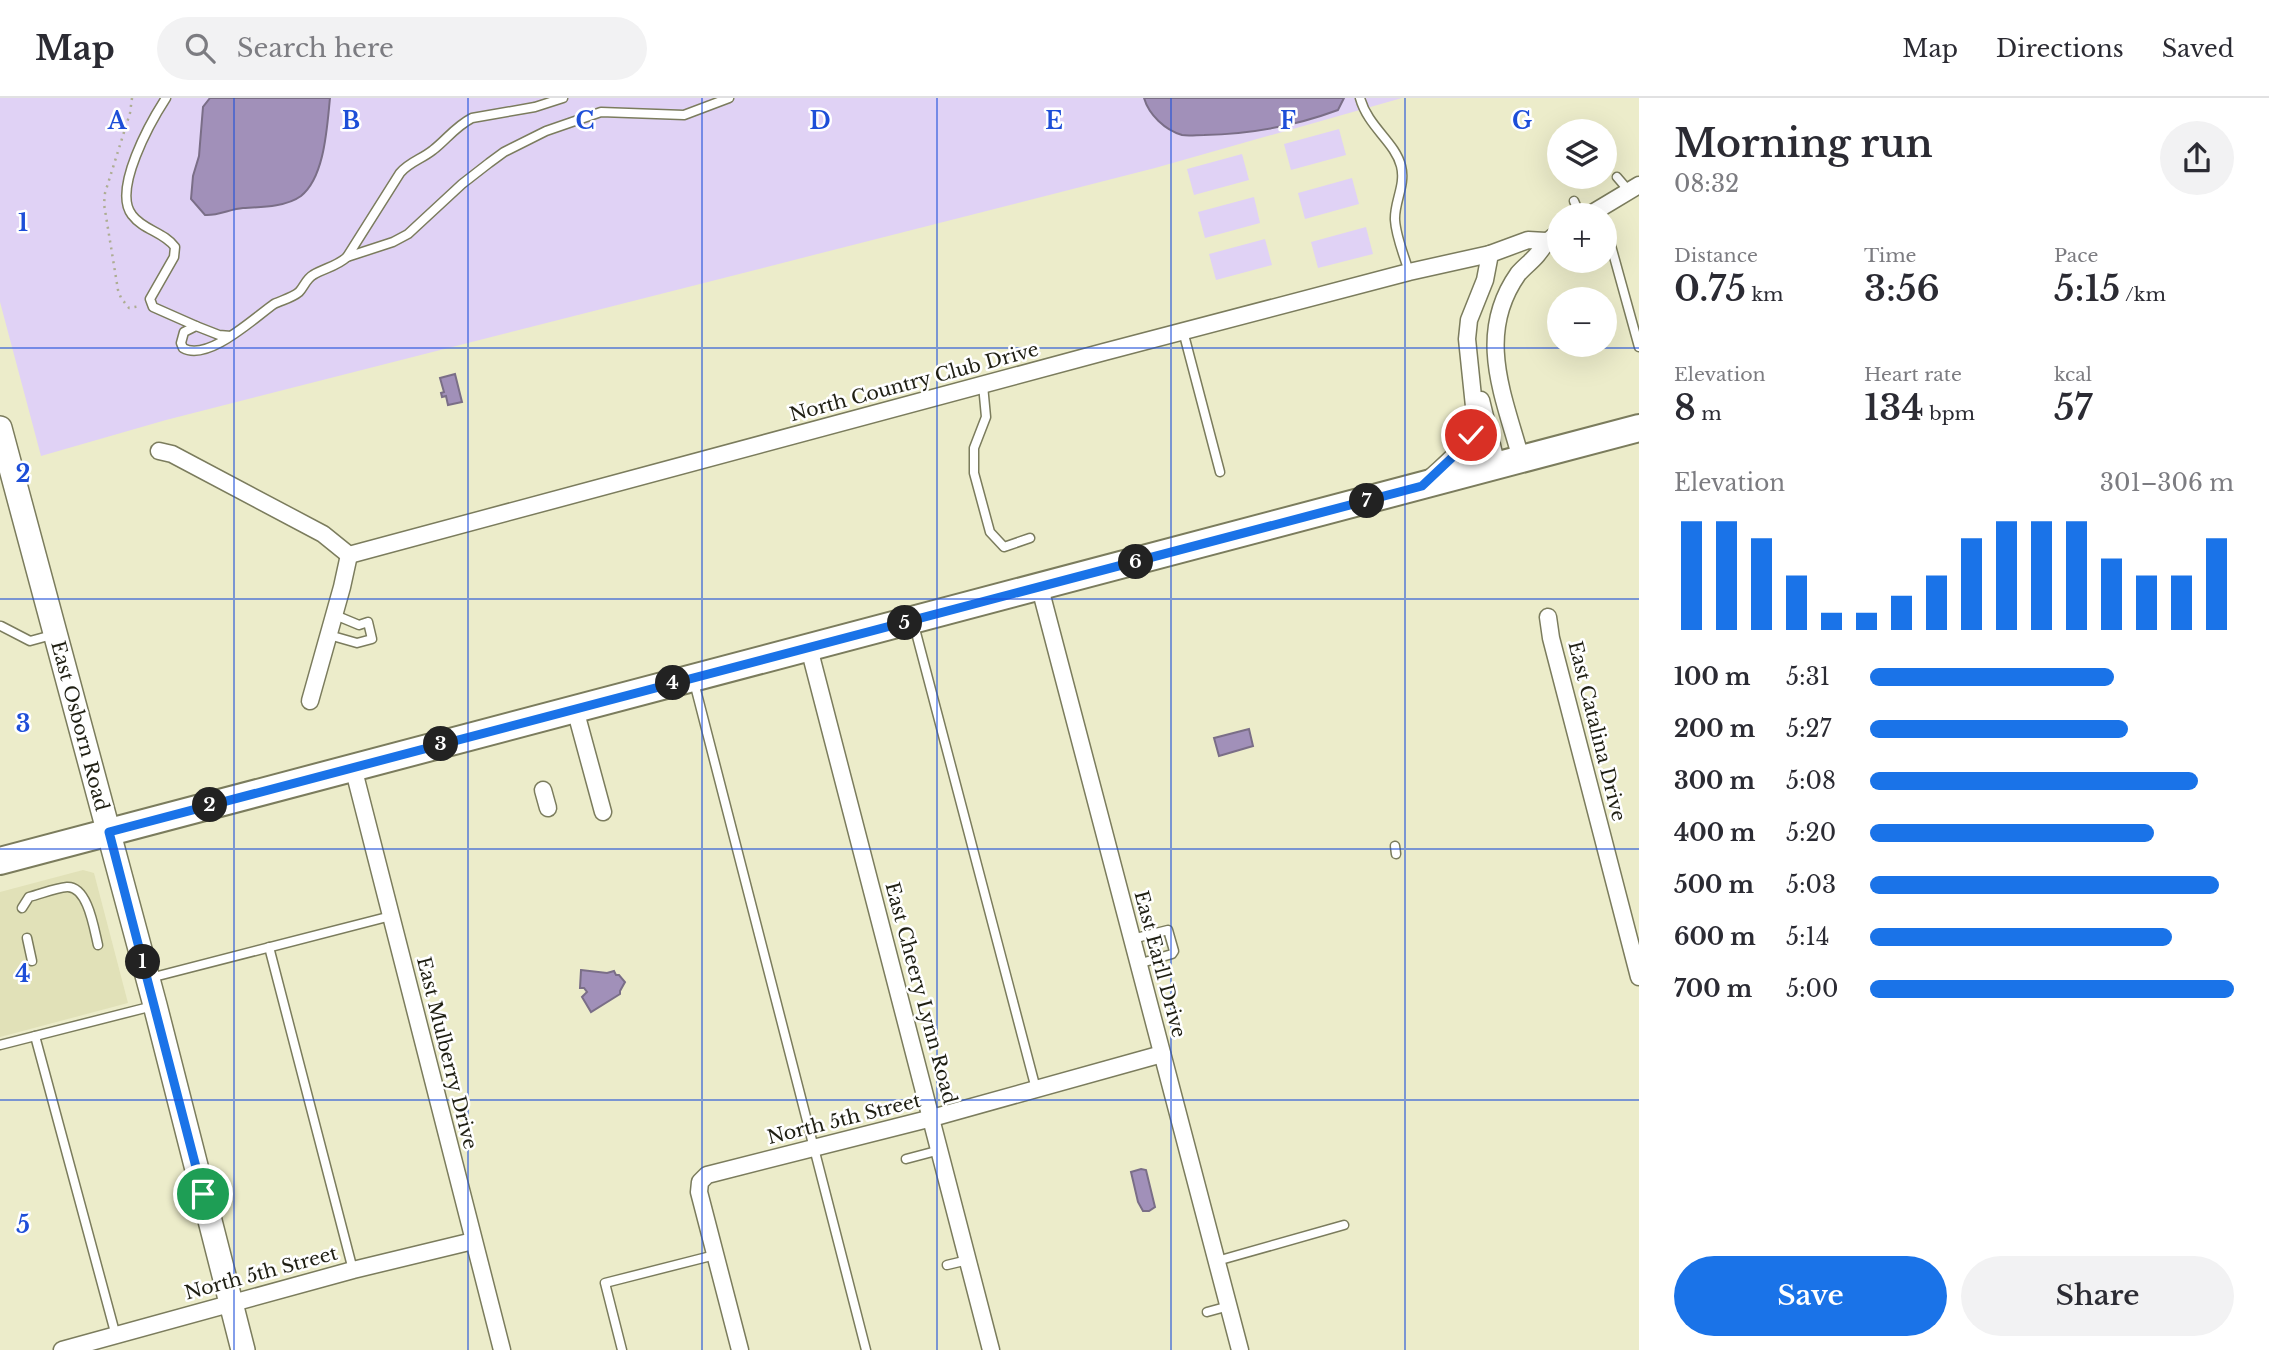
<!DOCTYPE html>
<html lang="en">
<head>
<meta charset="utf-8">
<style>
	:root { --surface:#fff; --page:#f2f2f3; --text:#2b2b33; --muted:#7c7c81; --line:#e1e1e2; --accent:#1a73e8 }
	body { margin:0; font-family:"Libre Baskerville",serif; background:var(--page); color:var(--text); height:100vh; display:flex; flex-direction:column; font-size:26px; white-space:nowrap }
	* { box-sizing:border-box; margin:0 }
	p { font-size:23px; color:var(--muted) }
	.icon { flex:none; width:38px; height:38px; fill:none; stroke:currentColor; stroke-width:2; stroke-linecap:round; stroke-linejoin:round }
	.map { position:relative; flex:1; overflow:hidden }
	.side { display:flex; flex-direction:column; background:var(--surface); width:630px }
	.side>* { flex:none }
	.fabs { position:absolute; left:1547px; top:21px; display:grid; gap:14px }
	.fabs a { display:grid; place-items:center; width:70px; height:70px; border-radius:50%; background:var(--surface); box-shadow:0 7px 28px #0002; font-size:35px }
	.pin { position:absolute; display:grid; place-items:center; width:60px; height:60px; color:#fff; margin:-30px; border:4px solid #fff; border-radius:50%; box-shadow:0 2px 7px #0007 }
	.km { position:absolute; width:35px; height:35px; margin:-18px; border-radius:50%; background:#222; color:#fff; font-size:19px; line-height:35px; text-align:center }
	.round { display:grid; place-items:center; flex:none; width:74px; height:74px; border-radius:37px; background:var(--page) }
	.headline { display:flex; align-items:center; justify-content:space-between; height:119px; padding:0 35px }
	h1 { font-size:38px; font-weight:600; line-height:52px }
	.figures { display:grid; grid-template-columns:repeat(3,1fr); gap:10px; height:119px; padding:7px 35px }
	.figures div { display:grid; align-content:center }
	.figures b { font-size:35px; font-weight:600 }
	.figures small { font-size:19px; font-weight:400 }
	.figures p { font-size:19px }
	.chart { height:196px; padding:14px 35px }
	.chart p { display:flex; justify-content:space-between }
	.chart svg { width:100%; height:126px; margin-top:7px; stroke:var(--accent); stroke-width:6 }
	.cta { display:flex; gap:14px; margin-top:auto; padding:14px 35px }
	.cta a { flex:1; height:80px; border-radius:42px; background:var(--accent); color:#fff; font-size:28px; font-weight:600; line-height:80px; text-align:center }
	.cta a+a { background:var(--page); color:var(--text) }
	ul { padding:0 35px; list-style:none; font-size:23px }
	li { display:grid; grid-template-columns:112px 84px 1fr; align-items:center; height:52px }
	li i { height:18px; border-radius:9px; background:var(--accent) }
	header { display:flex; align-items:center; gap:42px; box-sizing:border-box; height:98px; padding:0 35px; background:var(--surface); border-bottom:2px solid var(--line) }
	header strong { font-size:33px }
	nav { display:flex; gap:38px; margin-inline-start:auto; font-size:24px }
	.search { width:490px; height:63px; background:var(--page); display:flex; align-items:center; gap:18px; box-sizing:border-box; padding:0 24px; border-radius:38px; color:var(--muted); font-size:26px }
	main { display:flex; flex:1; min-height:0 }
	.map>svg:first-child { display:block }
	.built { fill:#e1e1b8 }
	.green { fill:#e0d2f5 }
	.water { fill:#a190b9; stroke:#7a6e87; stroke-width:2 }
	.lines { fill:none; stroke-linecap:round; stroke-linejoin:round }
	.lane-casing { stroke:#7b7c5d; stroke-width:11 }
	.street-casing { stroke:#7b7c5d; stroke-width:19 }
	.secondary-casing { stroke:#7b7c5d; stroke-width:26 }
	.primary-casing { stroke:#7b7c5d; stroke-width:30 }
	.path { stroke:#adad92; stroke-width:2.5; stroke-dasharray:2 5; stroke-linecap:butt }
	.lane { stroke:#fff; stroke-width:8 }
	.street { stroke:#fff; stroke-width:16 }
	.secondary { stroke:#fff; stroke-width:23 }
	.primary { stroke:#fff; stroke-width:26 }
	.route-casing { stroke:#fff; stroke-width:14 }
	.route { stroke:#1a73e8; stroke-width:9 }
	.grid { fill:none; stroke:#1d4ed8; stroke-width:2; stroke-opacity:0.55 }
	.labels { text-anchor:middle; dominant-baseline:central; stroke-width:5; stroke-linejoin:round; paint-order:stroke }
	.street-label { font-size:19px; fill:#1f1f13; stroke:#fff }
	.grid-label { font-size:23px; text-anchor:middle; font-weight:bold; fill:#1d4ed8; stroke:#fff; stroke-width:5; stroke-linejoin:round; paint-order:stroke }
</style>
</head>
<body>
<header>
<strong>Map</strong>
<div class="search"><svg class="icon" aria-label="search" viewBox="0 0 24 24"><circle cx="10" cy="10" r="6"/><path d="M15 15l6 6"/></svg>Search here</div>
<nav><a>Map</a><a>Directions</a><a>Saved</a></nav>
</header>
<main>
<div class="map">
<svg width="1639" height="1252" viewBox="0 0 1639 1252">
	<rect width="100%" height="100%" fill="#ececca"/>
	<polygon class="built" points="83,772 94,775 128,905 0,939 0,794"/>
	<g class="green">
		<polygon points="0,0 1402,0 1155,70 166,322 41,358 0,204"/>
		<polygon points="1339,31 1346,57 1291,72 1284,46"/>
		<polygon points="1242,56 1249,82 1194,97 1187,71"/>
		<polygon points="1352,80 1359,106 1305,121 1298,95"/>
		<polygon points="1254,99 1260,125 1205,140 1198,114"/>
		<polygon points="1366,129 1373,156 1318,170 1311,144"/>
		<polygon points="1265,141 1272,167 1216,182 1209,156"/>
	</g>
	<g class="water">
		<path d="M210 0H330C327 28 325 79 301 98 286 109 261 109 243 110 230 111 218 118 205 117L191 101 193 78 199 58 203 9Z"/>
		<path d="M1144 0H1344L1338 12C1295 28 1249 36 1204 37 1197 37 1188 38 1182 37 1165 32 1149 17 1144 0Z"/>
		<polygon points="455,276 462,304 448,307 446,298 442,299 441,295 444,294 440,280"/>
		<polygon points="1249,631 1253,648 1219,658 1214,640"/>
		<polygon points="581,872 607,875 614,873 616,877 619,877 625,884 620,893 620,896 591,914 582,899 587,894 584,890 580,890"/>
		<polygon points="1141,1071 1146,1072 1155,1109 1149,1113 1143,1113 1138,1104 1131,1074"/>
	</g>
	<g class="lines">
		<g class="lane-casing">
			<g id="lane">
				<path d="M166 0C151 23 112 92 132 117 143 132 164 134 175 149L174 159 150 201 153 209 196 228"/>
				<path d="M563 0 535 9 472 20C456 28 446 42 433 52 422 61 409 64 400 75L347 159 393 144 408 136 462 86 489 65 504 54 546 33 601 14 684 17 729 0"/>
				<path d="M1360 0C1368 29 1395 44 1401 68 1406 87 1394 104 1395 122 1396 139 1404 157 1409 174"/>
				<polyline points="1617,79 1629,93"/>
				<polyline points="1574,103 1580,117"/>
				<polyline points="1605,126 1639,249"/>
				<polyline points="1183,233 1220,374"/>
				<path d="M231 238 219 237 196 228 184 234 181 245 183 250C208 264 254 220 274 206 282 202 292 200 299 194 304 189 306 181 313 177 324 170 336 169 347 159"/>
				<polyline points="983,287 986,319 974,350 974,375 990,434 1004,449 1030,440"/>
				<polyline points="914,527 1036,991"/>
				<polyline points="1,528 30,543 52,537"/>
				<polyline points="329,537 357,545 372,541 368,524 359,527 335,517"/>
				<polyline points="694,584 866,1252"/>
				<polyline points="1395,748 1396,756"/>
				<path d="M22 810 29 799C41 796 55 790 67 789 88 788 94 831 98 847"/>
				<polyline points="27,840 32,863"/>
				<polyline points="1132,841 1168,832 1174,853 1172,856 1138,866"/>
				<polyline points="269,849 353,1172"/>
				<polyline points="150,880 391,818"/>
				<polyline points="35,938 116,1238"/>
				<polyline points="0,947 153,908"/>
				<polyline points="906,1061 940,1052"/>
				<polyline points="1217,1163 1344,1127"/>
				<polyline points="947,1167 968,1162"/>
				<polyline points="1207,1214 1229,1208"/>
				<polyline points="622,1252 605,1185 715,1157"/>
			</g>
		</g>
		<g class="street-casing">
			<g id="street">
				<polyline points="1589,117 1639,87"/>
				<polyline points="1481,302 1497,368"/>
				<polyline points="159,353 172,356 323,436 349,457 1104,254 1409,174 1490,156"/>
				<path d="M1521 361C1504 298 1475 237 1518 176 1524 169 1531 164 1537 157 1545 147 1547 142 1559 135"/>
				<path d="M1429 381C1448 363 1473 346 1475 318L1467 241 1469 222 1485 182 1490 156 1528 142 1546 143"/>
				<polyline points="1040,490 1240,1252"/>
				<polyline points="1548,519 1551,540 1639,879"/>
				<polyline points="809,550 991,1252"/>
				<polyline points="310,603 342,489 349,457"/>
				<polyline points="575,611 603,714"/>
				<polyline points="353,669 502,1252"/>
				<polyline points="543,692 548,710"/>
				<polyline points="62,1252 353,1172 473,1143"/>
				<polyline points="740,1252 699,1094 700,1084 707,1077 932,1020 1162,956"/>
			</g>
		</g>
		<g class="secondary-casing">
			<polyline id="secondary" points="0,330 155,907 243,1252"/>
		</g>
		<g class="primary-casing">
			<polyline id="primary" points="0,763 1639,330"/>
		</g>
		<polyline class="path" points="132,0 130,15 105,95 104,106 118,192 121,200 129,210 141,208"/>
		<use href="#lane" class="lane"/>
		<use href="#street" class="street"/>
		<use href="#secondary" class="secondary"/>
		<use href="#primary" class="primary"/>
	</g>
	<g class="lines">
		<g class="route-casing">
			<polyline id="route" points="203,1096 109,734 1422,388 1459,353 1471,337"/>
		</g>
		<use href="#route" class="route"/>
	</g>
	<path class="grid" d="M234 0V1252M468 0V1252M702 0V1252M937 0V1252M1171 0V1252M1405 0V1252M0 250H1639M0 501H1639M0 751H1639M0 1002H1639"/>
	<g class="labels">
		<g class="street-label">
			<text transform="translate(914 284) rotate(-15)">North Country Club Drive</text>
			<text transform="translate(80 628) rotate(75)">East Osborn Road</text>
			<text transform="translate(1597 633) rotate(76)">East Catalina Drive</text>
			<text transform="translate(1160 866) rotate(75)">East Earll Drive</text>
			<text transform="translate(921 895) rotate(75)">East Cheery Lynn Road</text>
			<text transform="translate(447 955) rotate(76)">East Mulberry Drive</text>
			<text transform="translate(844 1021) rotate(-14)">North 5th Street</text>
			<text transform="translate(261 1175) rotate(-15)">North 5th Street</text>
		</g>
	</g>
	<g class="grid-label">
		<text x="117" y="31">A</text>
		<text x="351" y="31">B</text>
		<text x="585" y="31">C</text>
		<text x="820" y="31">D</text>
		<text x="1054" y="31">E</text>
		<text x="1288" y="31">F</text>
		<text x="1522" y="31">G</text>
		<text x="23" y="133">1</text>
		<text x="23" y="384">2</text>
		<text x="23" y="634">3</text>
		<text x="23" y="884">4</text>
		<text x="23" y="1135">5</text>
	</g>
</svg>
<div class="fabs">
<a><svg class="icon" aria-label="layers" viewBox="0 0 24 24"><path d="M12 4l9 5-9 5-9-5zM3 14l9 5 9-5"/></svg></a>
<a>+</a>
<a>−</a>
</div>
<div class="pin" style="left:203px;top:1096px;background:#1e9e55"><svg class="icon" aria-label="arrive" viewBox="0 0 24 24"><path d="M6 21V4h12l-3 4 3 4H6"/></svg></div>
<div class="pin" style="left:1471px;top:337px;background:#d93025"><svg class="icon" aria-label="check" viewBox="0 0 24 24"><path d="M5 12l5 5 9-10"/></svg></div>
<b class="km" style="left:143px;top:864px">1</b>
<b class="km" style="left:210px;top:707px">2</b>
<b class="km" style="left:441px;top:646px">3</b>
<b class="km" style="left:673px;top:585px">4</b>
<b class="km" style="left:905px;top:525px">5</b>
<b class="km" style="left:1136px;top:464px">6</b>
<b class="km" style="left:1367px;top:403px">7</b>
</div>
<section class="side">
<div class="headline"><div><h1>Morning run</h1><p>08:32</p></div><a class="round"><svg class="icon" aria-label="share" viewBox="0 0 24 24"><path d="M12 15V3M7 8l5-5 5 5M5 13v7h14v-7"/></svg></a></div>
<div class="figures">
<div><p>Distance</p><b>0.75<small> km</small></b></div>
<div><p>Time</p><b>3:56</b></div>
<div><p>Pace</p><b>5:15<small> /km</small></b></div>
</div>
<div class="figures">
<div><p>Elevation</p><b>8<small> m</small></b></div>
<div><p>Heart rate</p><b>134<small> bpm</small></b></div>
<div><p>kcal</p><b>57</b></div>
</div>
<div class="chart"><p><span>Elevation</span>301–306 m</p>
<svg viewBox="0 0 160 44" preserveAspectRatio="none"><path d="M5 44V6M15 44V6M25 44V12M35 44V25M45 44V38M55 44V38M65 44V32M75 44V25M85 44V12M95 44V6M105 44V6M115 44V6M125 44V19M135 44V25M145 44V25M155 44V12"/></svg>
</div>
<ul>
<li><b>100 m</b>5:31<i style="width:67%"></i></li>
<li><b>200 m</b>5:27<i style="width:71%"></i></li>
<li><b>300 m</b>5:08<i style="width:90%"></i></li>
<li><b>400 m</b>5:20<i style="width:78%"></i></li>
<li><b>500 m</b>5:03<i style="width:96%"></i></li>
<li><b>600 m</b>5:14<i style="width:83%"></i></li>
<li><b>700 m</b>5:00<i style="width:100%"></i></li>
</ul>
<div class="cta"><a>Save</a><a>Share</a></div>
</section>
</main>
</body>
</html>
